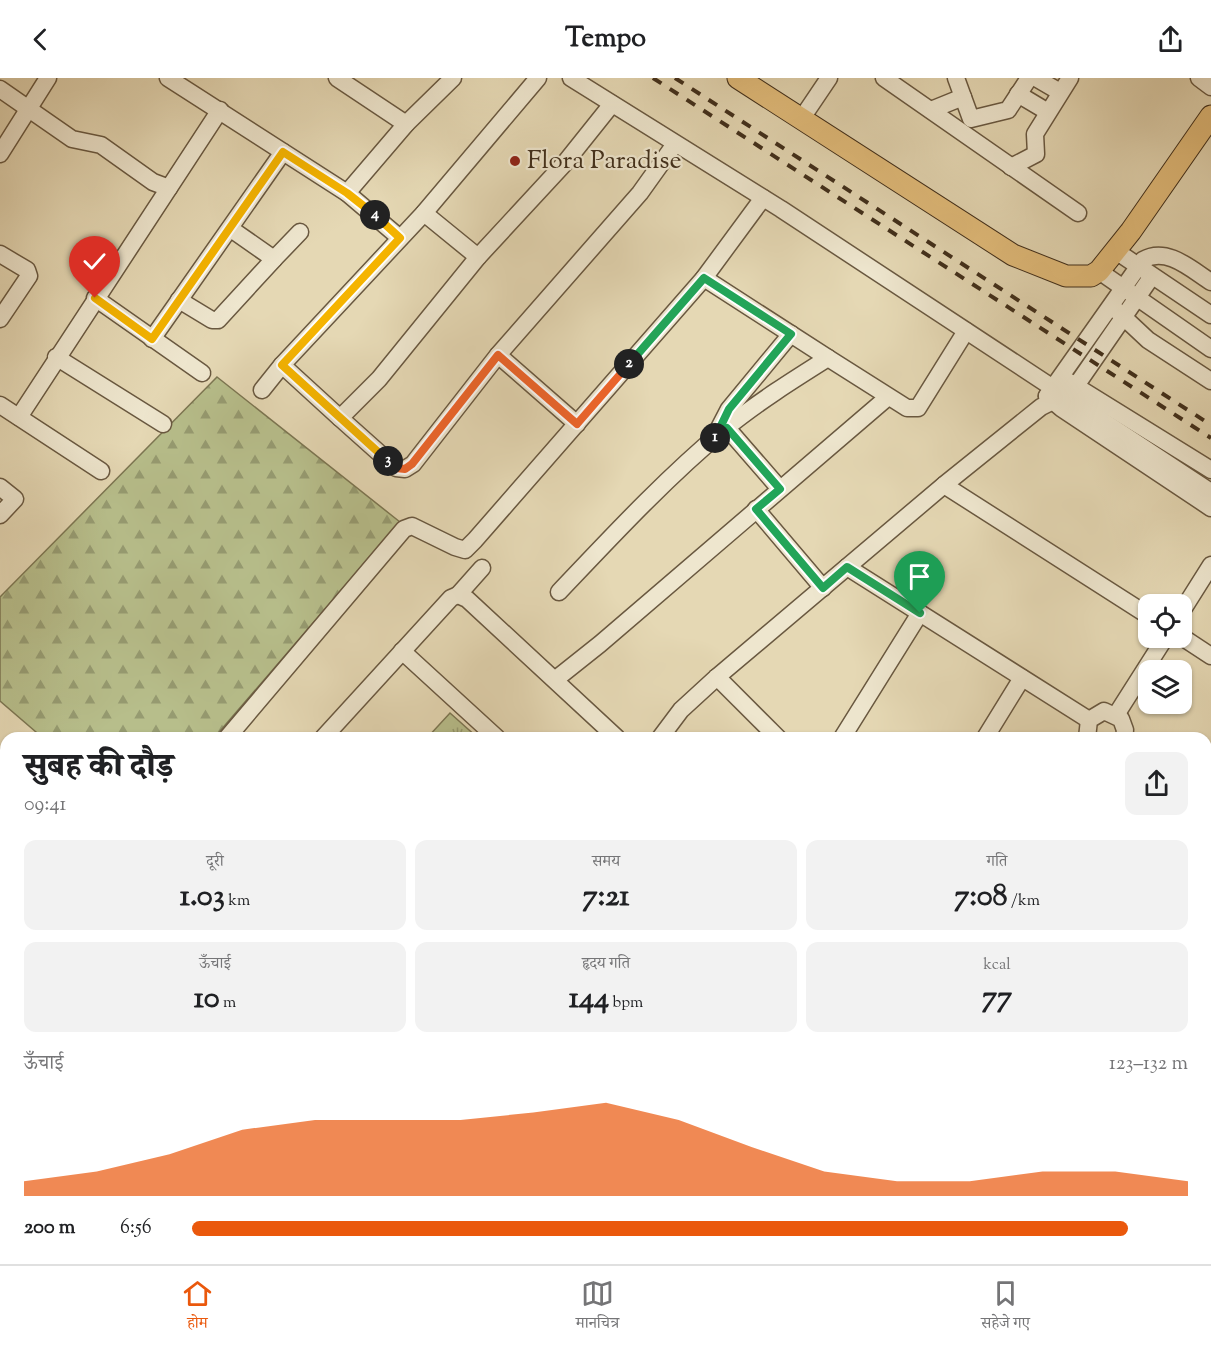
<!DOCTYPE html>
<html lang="hi">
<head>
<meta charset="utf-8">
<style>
	:root { --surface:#fff; --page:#f2f2f2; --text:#202124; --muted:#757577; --line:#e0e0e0; --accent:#ea580c }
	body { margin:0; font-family:"Sorts Mill Goudy","Noto Serif Devanagari",serif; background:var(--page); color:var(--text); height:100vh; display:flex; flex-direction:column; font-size:22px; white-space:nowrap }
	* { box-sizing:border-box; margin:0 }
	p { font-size:20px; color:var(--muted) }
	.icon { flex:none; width:33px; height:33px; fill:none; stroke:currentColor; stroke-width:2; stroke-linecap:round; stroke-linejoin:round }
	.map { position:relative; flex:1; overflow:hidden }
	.side { position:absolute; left:0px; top:654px; width:1212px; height:532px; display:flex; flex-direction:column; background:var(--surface); border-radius:18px 18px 0 0; box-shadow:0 2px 4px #0004 }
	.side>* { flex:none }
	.buttons { position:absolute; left:1138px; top:516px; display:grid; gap:12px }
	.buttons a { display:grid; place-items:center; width:54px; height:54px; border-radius:12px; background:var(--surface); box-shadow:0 2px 4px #0004; font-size:30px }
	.pin { position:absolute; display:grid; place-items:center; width:51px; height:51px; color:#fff; margin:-62px -26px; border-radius:50% 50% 50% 0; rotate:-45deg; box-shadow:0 0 6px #0007 }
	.pin .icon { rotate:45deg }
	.km { position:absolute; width:30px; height:30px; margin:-15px; border-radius:50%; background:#222; color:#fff; font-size:16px; line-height:30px; text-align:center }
	.round { display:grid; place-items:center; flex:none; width:63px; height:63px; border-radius:12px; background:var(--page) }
	.summary { display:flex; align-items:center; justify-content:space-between; height:102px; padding:0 24px }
	h1 { font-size:33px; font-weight:800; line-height:45px }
	.figures { display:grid; grid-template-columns:repeat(3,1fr); gap:9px; height:102px; padding:6px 24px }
	.figures div { display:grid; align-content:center; border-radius:12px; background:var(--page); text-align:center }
	.figures b { font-size:30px; font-weight:800 }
	.figures small { font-size:16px; font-weight:400 }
	.figures p { font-size:16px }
	.chart { height:168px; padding:12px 24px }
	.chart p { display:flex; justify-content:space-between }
	.chart svg { width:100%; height:108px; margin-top:6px; fill:var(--accent); opacity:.7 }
	ul { padding:0 24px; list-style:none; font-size:20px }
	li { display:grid; grid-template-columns:96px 72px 1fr; align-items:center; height:45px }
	li i { height:15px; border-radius:8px; background:var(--accent) }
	header { display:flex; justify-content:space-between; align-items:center; height:78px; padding:0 24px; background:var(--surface); font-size:27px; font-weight:800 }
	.tabs { display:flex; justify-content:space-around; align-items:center; height:84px; border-top:2px solid var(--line); background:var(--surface); font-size:16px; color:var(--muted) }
	.tabs a { display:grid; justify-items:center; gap:3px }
	.tabs .active { color:var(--accent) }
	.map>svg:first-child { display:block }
	.forest { fill:url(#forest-firs); stroke:#7c7652; stroke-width:1.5 }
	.park { fill:url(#park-tufts); stroke:#7c7652; stroke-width:1.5 }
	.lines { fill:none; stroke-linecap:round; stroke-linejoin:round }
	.minor-casing { stroke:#695840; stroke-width:19 }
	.major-casing { stroke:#402e1a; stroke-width:23 }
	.minor { stroke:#eee6ce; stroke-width:16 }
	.major { stroke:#e2bc7a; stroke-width:21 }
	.rail { stroke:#402e1a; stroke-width:4; stroke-dasharray:10 10; stroke-linecap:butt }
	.split-1-casing { stroke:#fff; stroke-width:12 }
	.split-2-casing { stroke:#fff; stroke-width:12 }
	.split-3-casing { stroke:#fff; stroke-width:12 }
	.split-4-casing { stroke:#fff; stroke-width:12 }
	.split-5-casing { stroke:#fff; stroke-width:12 }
	.split-1 { stroke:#22a559; stroke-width:8 }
	.split-2 { stroke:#22a559; stroke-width:8 }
	.split-3 { stroke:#f0652b; stroke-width:8 }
	.split-4 { stroke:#f5b400; stroke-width:8 }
	.split-5 { stroke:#f5b400; stroke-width:8 }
	.poi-dot { fill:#8f2418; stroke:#eee6ce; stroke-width:2 }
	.labels { text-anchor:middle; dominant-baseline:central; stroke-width:4.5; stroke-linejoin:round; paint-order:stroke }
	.poi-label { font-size:26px; fill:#402e1a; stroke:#eee6ce; text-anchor:start }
</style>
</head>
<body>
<header><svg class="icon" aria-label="back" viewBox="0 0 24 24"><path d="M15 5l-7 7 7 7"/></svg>Tempo<svg class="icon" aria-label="share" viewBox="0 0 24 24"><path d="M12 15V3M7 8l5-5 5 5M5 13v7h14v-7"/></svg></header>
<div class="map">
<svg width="1211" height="1186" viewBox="0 0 1211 1186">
	<defs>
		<pattern id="forest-firs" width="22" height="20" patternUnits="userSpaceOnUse" patternTransform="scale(1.5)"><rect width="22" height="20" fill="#b7be8b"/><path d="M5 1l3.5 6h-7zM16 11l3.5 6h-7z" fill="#969b71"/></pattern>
		<pattern id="park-tufts" width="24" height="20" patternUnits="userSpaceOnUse" patternTransform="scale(1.5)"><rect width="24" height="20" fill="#b7be8b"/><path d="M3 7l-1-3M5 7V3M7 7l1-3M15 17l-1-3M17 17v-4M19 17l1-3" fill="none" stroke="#969b71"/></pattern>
	</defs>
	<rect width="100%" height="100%" fill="#e5d8b4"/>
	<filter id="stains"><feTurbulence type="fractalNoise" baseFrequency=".00333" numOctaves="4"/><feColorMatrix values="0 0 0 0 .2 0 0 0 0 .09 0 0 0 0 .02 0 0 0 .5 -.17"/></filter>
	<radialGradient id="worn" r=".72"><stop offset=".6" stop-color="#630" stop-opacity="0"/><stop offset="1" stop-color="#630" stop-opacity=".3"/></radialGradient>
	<polygon class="forest" points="217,299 400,444 214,660 43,660 0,623 0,519"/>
	<polygon class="park" points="450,635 478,660 427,660"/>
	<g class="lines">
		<g class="minor-casing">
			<g id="minor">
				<polyline points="168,0 347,115 400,160"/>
				<polyline points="337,0 406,46"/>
				<polyline points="571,0 781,131 1211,414"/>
				<polyline points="884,0 1078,135"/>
				<polyline points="956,0 971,41 1008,32 1029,0"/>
				<polyline points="1036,0 1060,14"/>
				<polyline points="1199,0 1211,9"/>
				<polyline points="0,11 72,61 101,67 153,104 169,110"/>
				<polyline points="1018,16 1048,34"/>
				<polyline points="931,32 963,19"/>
				<polyline points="802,40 829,0"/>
				<polyline points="0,76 48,0"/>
				<polyline points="1011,89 1036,76 1035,56 1070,0"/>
				<polyline points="347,115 406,46 453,0"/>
				<polyline points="424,135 478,179"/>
				<polyline points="1116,173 1211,237"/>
				<polyline points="0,176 27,192 29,198 0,241"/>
				<polyline points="274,181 300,154"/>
				<polyline points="1099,193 1211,271"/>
				<polyline points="704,200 828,280"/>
				<polyline points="95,220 202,295"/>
				<polyline points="179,222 212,242 218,242 274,181 231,151"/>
				<polyline points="1116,232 1148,262 1211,303"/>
				<polyline points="152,261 283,74"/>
				<polyline points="498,277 577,346"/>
				<polyline points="56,279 163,346"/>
				<polyline points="282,287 340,340 379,301 478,179 564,86 612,26"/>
				<polyline points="1066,302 1211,392"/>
				<polyline points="262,312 282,287 424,135 538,0"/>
				<path d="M1047 318 1143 182C1167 168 1192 192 1211 204"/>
				<polyline points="1047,318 1061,330 1211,430"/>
				<polyline points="0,327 101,393"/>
				<polyline points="19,339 220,32"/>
				<polyline points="340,340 396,390 405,391 413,386 498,277 640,115 675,66"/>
				<polyline points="727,350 780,411"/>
				<polyline points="716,356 729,331 791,256"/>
				<polyline points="944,407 1149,538"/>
				<polyline points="0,409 15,421 0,437"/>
				<polyline points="756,431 823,510"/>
				<polyline points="847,489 1089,642"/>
				<path d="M559 514C613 457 666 400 726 350 758 324 793 302 828 280L907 330H918L966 253"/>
				<polyline points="458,517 482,490"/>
				<polyline points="1182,533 1211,487"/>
				<polyline points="1182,559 1211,578"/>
				<polyline points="402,573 497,660"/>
				<polyline points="717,599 778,660"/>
				<polyline points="556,601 600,566 888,319"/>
				<polyline points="1116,637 1165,560"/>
				<polyline points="227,660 404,451 412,448 455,469 465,472 475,462 704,200 763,120"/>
				<polyline points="323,660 451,520 458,517 467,521 617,660"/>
				<polyline points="660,660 681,632 717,599 944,407 1041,329 1065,317 1080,302 1152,198"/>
				<polyline points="842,660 920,535"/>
				<polyline points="985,660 1022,600"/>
				<polyline points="1087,660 1089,642 1104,633 1121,641 1125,652 1124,660"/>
				<polyline points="1206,717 1211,710"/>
				<polyline points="0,756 6,750"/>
				<polyline points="0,798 6,804"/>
				<polyline points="1206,893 1211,889"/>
				<polyline points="0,919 6,924"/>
				<polyline points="0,945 6,939"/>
				<polyline points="1206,1005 1211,1000"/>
				<polyline points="0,1065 6,1059"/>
				<polyline points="1206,1134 1211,1140"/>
				<polyline points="0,1156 4,1152 6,1155"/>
				<polyline points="30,1180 35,1186"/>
				<polyline points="159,1180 165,1186"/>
				<polyline points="630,1180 636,1186"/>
				<polyline points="947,1180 950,1186"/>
				<polyline points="101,1186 106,1180"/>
				<polyline points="192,1186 198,1180"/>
				<polyline points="333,1186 339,1180"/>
				<polyline points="477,1186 482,1180"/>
				<polyline points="723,1186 730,1180"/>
				<polyline points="851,1186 858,1180"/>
				<polyline points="1146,1186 1152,1180"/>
			</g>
		</g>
		<g class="major-casing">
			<polyline id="major" points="738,0 1013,177 1066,198 1091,198 1099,193 1131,153 1211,38"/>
		</g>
		<use href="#minor" class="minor"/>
		<use href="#major" class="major"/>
		<g class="rail">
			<polyline points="653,0 1211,360"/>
			<polyline points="675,0 1211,347"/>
		</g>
	</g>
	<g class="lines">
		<g class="split-1-casing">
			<polyline id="split-1" points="715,360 727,350 780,411 756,431 823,510 847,489 920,535"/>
		</g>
		<g class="split-2-casing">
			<polyline id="split-2" points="629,286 704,200 791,256 729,331 715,360"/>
		</g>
		<g class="split-3-casing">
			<polyline id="split-3" points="388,383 396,390 405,391 412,386 498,277 577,346 629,286"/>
		</g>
		<g class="split-4-casing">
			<polyline id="split-4" points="375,137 400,160 282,287 388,383"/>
		</g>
		<g class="split-5-casing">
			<polyline id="split-5" points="95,220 152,261 283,74 347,115 375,137"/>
		</g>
		<use href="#split-1" class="split-1"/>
		<use href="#split-2" class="split-2"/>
		<use href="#split-3" class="split-3"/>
		<use href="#split-4" class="split-4"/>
		<use href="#split-5" class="split-5"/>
	</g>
	<circle class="poi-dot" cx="515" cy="83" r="6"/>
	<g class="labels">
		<g class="poi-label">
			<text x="527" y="83">Flora Paradise</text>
		</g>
	</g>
	<rect width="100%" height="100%" filter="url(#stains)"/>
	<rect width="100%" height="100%" fill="url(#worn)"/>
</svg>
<div class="buttons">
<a><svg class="icon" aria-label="locate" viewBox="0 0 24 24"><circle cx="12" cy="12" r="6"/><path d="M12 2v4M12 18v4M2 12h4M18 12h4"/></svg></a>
<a><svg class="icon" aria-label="layers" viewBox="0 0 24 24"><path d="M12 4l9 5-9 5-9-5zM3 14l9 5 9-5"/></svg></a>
</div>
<div class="pin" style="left:920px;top:535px;background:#1e9e55"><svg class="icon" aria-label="arrive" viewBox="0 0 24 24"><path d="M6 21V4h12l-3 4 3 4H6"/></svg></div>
<div class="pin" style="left:95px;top:220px;background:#d93025"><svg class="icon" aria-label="check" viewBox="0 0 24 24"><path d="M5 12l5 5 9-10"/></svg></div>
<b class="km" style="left:715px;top:360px">1</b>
<b class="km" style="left:629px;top:286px">2</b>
<b class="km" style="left:388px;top:383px">3</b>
<b class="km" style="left:375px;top:137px">4</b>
<section class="side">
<div class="summary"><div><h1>सुबह की दौड़</h1><p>09:41</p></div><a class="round"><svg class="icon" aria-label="share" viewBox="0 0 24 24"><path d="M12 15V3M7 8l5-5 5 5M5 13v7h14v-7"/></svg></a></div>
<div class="figures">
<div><p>दूरी</p><b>1.03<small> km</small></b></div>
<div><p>समय</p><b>7:21</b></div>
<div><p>गति</p><b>7:08<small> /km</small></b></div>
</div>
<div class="figures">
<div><p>ऊँचाई</p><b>10<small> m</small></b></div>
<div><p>हृदय गति</p><b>144<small> bpm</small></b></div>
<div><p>kcal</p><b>77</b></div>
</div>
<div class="chart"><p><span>ऊँचाई</span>123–132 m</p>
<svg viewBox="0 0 160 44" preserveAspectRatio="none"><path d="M0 44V38L10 34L20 27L30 17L40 13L50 13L60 13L70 10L80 6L90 13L100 24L110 34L120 38L130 38L140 34L150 34L160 38V44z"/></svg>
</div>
<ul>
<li><b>200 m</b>6:56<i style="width:94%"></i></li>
</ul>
</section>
</div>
<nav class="tabs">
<a class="active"><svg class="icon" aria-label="home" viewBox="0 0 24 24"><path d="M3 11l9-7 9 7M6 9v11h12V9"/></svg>होम</a>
<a><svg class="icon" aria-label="map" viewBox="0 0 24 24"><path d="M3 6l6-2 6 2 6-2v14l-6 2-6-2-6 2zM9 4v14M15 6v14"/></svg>मानचित्र</a>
<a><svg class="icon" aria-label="saved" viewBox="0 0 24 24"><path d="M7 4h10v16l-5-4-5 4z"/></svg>सहेजे गए</a>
</nav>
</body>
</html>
